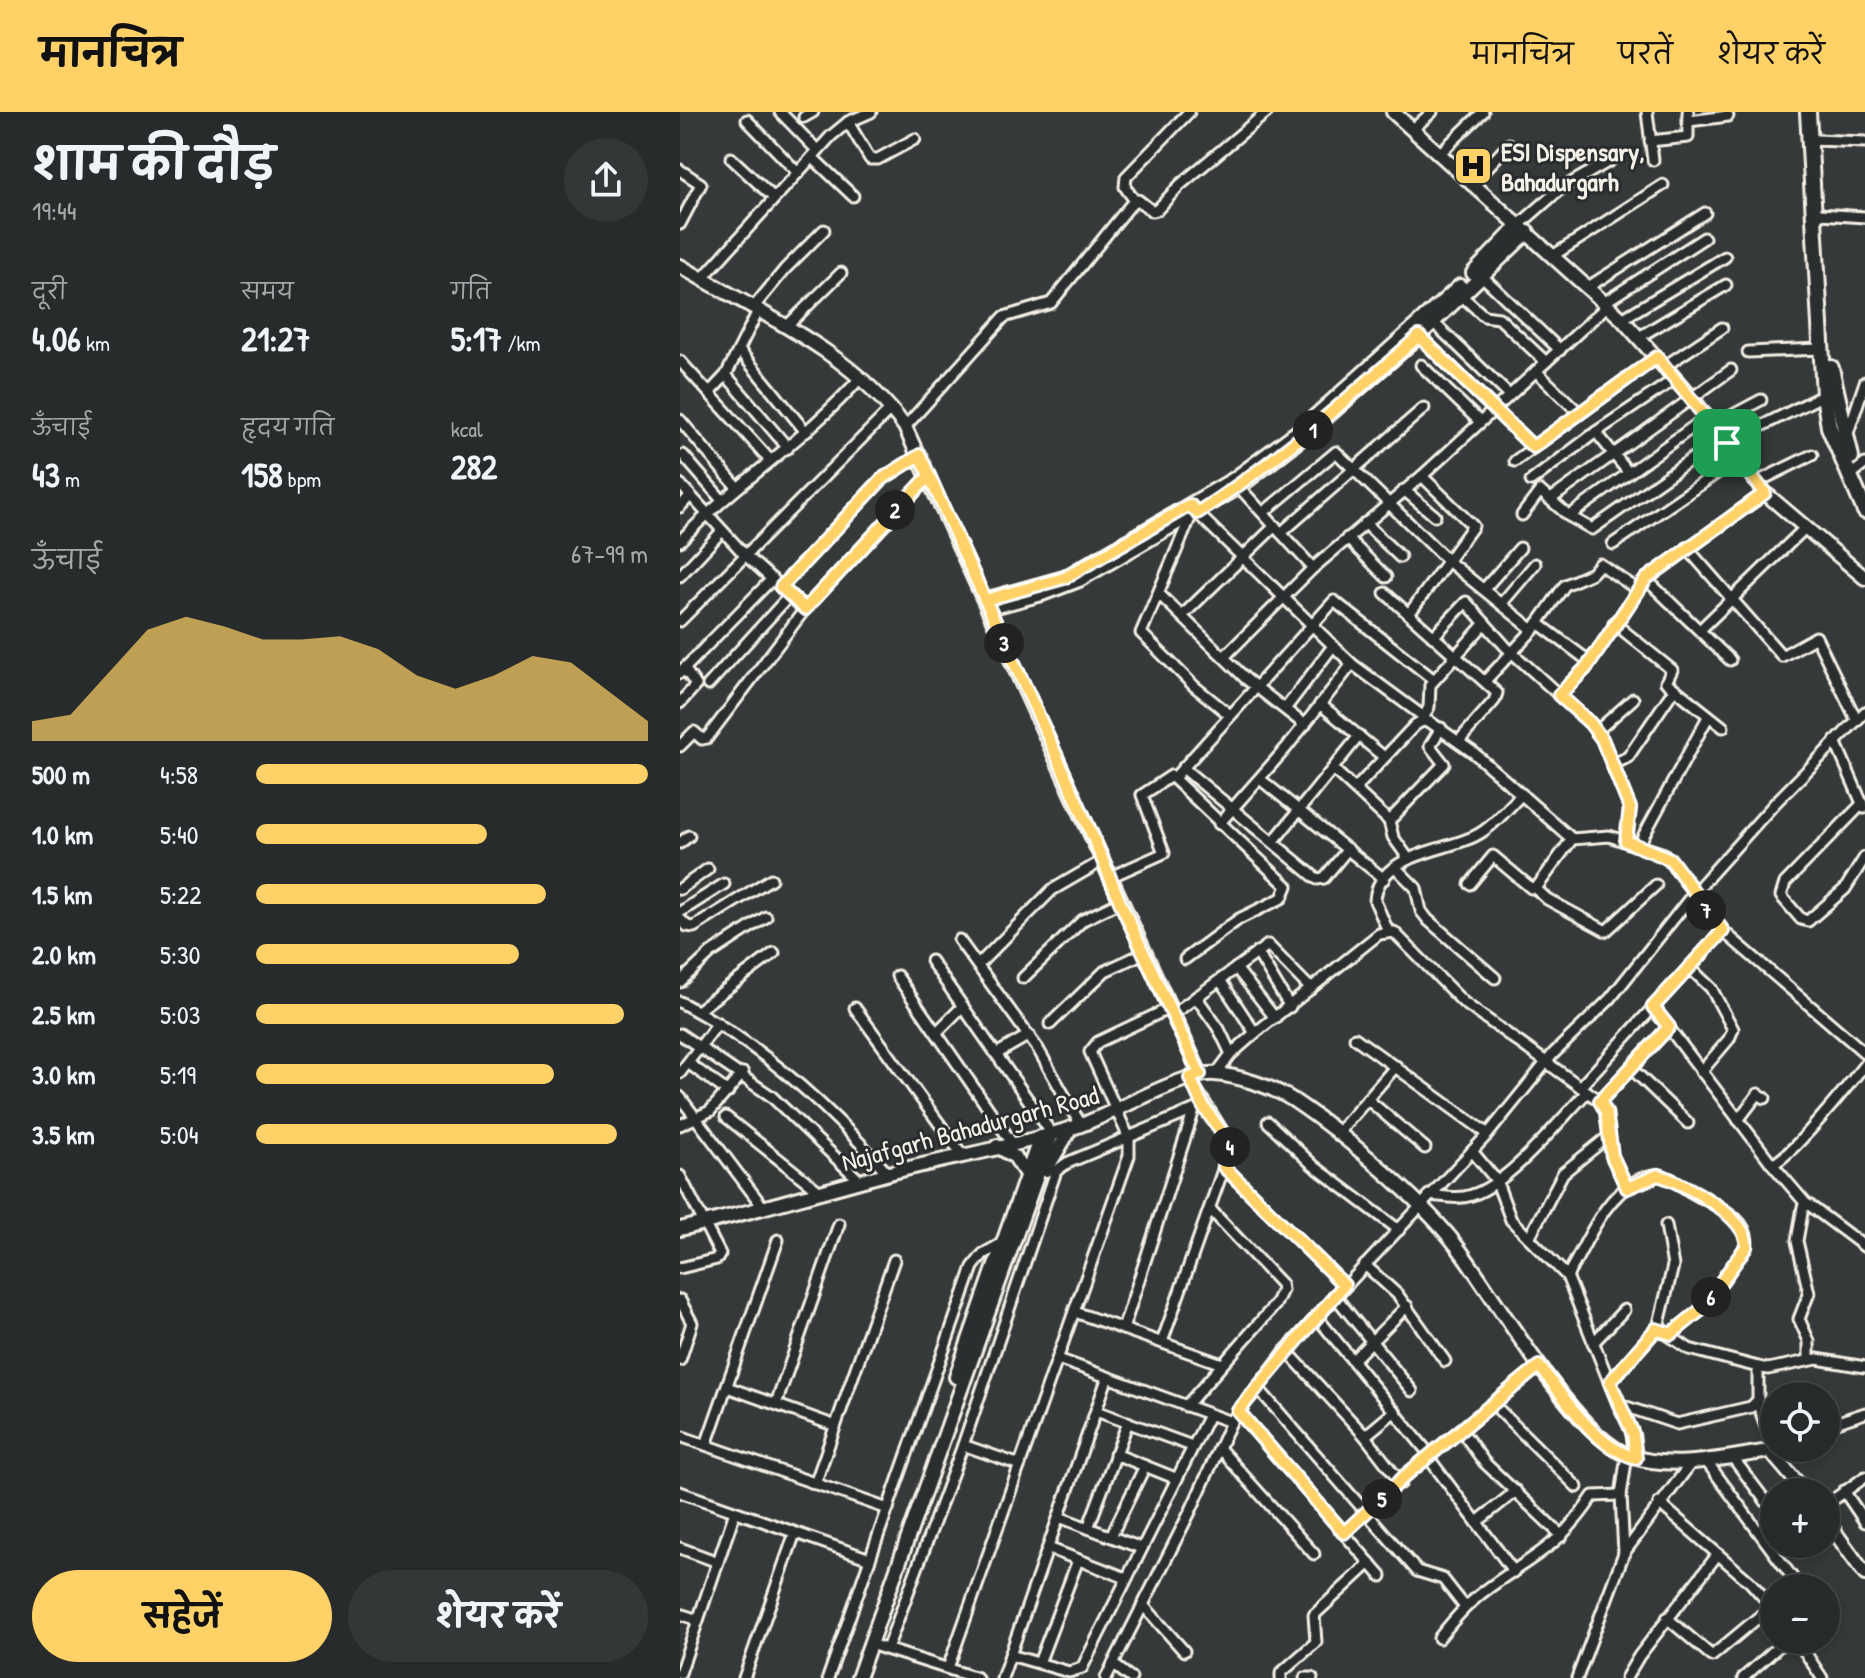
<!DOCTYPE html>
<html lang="hi">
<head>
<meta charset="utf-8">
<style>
	:root { --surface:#282b2b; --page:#343737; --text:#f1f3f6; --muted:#a5a7a9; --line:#444747; --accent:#ffd166 }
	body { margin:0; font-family:"Patrick Hand","Playpen Sans Deva",sans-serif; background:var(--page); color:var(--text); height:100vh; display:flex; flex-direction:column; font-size:30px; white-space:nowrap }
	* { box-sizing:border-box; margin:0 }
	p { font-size:26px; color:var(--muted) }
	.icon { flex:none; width:44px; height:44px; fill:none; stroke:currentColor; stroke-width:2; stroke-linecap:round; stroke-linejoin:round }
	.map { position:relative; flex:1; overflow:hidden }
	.details { display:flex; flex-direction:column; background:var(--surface); width:680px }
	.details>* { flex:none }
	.tools { position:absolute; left:1080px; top:1270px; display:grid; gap:16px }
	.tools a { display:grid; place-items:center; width:80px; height:80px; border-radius:50%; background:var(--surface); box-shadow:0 4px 12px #0003,0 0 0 2px var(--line); font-size:40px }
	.pin { position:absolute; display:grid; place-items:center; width:68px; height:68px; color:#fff; margin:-34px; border-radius:16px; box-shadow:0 4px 12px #0006 }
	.km { position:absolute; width:40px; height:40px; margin:-20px; border-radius:50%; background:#222; color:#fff; font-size:22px; line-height:40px; text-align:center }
	.round { display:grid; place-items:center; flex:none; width:84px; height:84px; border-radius:42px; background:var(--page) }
	.overview { display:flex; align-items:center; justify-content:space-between; height:136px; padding:0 32px }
	h1 { font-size:44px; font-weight:700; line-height:60px }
	.figures { display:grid; grid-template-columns:repeat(3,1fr); gap:12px; height:136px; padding:8px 32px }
	.figures div { display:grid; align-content:center }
	.figures b { font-size:34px; font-weight:700 }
	.figures small { font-size:22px; font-weight:400 }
	.figures p { font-size:22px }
	.chart { height:224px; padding:16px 32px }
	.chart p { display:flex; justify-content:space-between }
	.chart svg { width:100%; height:144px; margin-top:8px; fill:var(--accent); opacity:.7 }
	.button { display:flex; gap:16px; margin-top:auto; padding:16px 32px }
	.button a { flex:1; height:92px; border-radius:48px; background:var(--accent); color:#111; font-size:32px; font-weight:700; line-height:92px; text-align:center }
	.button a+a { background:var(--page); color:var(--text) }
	ul { padding:0 32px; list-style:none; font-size:26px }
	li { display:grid; grid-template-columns:128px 96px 1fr; align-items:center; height:60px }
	li i { height:20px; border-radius:10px; background:var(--accent) }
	header { display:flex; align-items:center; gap:48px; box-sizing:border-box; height:112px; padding:0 40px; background:var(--accent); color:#111 }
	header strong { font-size:38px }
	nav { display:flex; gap:44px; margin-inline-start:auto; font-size:28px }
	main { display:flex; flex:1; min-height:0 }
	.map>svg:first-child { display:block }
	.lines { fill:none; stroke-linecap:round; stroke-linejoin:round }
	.street-casing { stroke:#f4f1e8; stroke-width:15 }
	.secondary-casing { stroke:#f4f1e8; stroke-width:18 }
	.primary-casing { stroke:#f4f1e8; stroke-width:20 }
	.street { stroke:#2a2d2e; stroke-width:9 }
	.secondary { stroke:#2a2d2e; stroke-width:12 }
	.primary { stroke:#2a2d2e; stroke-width:14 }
	.route-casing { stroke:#fff; stroke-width:16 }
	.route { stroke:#ffd166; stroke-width:10 }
	.labels { text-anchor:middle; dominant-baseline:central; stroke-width:6; stroke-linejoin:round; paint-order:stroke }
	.poi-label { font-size:26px; font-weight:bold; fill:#f4f1e8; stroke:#2a2d2e; text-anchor:start }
	.street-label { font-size:26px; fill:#f4f1e8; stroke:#2a2d2e }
</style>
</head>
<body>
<header>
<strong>मानचित्र</strong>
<nav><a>मानचित्र</a><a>परतें</a><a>शेयर करें</a></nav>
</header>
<main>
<section class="details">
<div class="overview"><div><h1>शाम की दौड़</h1><p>19:44</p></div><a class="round"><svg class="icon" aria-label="share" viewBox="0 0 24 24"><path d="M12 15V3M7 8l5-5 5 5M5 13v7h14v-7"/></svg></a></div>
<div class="figures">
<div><p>दूरी</p><b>4.06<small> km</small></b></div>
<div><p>समय</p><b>21:27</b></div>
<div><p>गति</p><b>5:17<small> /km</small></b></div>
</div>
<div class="figures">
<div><p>ऊँचाई</p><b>43<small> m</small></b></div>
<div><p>हृदय गति</p><b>158<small> bpm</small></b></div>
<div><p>kcal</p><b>282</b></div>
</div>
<div class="chart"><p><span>ऊँचाई</span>67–99 m</p>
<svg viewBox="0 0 160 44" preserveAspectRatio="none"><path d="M0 44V38L10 36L20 23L30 10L40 6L50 9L60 13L70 13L80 12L90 16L100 24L110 28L120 24L130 18L140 20L150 29L160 38V44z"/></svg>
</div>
<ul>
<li><b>500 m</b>4:58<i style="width:100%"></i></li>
<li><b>1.0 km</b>5:40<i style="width:59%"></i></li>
<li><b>1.5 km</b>5:22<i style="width:74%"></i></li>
<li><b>2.0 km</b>5:30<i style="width:67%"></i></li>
<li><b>2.5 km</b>5:03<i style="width:94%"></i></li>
<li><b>3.0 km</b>5:19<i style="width:76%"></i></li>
<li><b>3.5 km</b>5:04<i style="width:92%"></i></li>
</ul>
<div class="button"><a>सहेजें</a><a>शेयर करें</a></div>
</section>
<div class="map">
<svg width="1185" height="1566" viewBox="0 0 1185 1566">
	<rect width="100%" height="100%" fill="#363939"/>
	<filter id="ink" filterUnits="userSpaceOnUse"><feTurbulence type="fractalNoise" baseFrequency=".0125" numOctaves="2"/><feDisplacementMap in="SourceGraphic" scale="16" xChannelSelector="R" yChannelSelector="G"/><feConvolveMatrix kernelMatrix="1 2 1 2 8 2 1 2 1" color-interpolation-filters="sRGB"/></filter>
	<g filter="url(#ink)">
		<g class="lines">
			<g class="street-casing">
				<g id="street">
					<polyline points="100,0 137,38"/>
					<polyline points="967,0 973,48"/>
					<polyline points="124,5 133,0"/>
					<polyline points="67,8 118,61"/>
					<polyline points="1009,9 1048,4"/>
					<polyline points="168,10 190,47 198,47 235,27"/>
					<polyline points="732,18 752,0"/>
					<polyline points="1136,28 1185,30"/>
					<polyline points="970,29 1008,25 1008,0"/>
					<polyline points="758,43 803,0"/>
					<polyline points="132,45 173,84"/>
					<polyline points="51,46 94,86"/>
					<polyline points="0,58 21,72 0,112"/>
					<polyline points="791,73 829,32"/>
					<polyline points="455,89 445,75 446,65 509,0"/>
					<polyline points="1140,102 1185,105"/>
					<polyline points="839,113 879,78 931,48"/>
					<polyline points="874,143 983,73"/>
					<polyline points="802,164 880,238"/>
					<polyline points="22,167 151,24 168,10 191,0"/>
					<polyline points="908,175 1025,101"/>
					<polyline points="782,184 804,204 819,206 866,250"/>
					<polyline points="925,190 1024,126"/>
					<polyline points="73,196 105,157 144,118"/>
					<polyline points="942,207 1045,145"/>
					<polyline points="754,211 829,283"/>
					<polyline points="106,215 161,161"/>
					<polyline points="739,224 853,335"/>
					<polyline points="959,225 1046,173"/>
					<polyline points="59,238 126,320"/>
					<polyline points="1068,240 1140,237"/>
					<polyline points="0,249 90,348"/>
					<polyline points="741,253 799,309"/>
					<polyline points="985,254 1042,216"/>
					<polyline points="856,259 899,301"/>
					<polyline points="46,263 108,336"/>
					<polyline points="29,281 46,263 78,199"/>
					<polyline points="0,308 56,374"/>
					<polyline points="1034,313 1081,288"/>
					<polyline points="225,315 324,205 371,191 452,91 458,88 472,99 477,98 500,73 587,0"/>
					<polyline points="916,320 948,360"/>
					<polyline points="1167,324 1185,270"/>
					<polyline points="1047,331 1144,283"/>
					<polyline points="3,343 41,387"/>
					<polyline points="835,349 977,245"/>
					<polyline points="1169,364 1185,352"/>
					<polyline points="851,369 916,320 995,267"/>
					<polyline points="1077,370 1132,343"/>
					<polyline points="0,372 64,442 125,497"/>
					<polyline points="559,375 633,456"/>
					<polyline points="724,378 755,404"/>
					<polyline points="871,387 1051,258"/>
					<polyline points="0,395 10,384"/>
					<polyline points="512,396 672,552 744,605"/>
					<polyline points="583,401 656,340 768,449 853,518"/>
					<polyline points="842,403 860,379 889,404 912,417 1043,325"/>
					<polyline points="511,404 461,521 514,574 550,603"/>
					<polyline points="889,404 1027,305"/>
					<polyline points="685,411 720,445"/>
					<polyline points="601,421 744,296"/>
					<polyline points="667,426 706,465"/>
					<path d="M0 429C57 370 127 327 181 265"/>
					<polyline points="933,432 1059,346"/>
					<polyline points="1007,436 1102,544 1136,525 1177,609"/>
					<polyline points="0,464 42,419"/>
					<polyline points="966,467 1050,548"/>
					<polyline points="101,475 202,367 240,343"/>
					<polyline points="805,476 840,436"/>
					<polyline points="705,481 817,581 814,589 779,629"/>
					<polyline points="479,482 566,567 625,613"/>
					<polyline points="822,491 855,452"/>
					<polyline points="729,502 793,414 742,364"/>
					<polyline points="503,503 595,414"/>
					<polyline points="0,509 212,296"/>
					<polyline points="858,511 910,550"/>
					<polyline points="934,511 992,558 986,570 1043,615"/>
					<polyline points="1021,517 1125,416"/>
					<polyline points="753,525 786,490 826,535 879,583"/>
					<polyline points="544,545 633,456 742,364 928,193"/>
					<polyline points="0,561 92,467"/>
					<polyline points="805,569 853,518 885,473 912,461 920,452 958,478"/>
					<polyline points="28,573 110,483"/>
					<polyline points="0,591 16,573 4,556"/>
					<polyline points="640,592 704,645"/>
					<polyline points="605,597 653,534"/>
					<polyline points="742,609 749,595 750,573 805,511"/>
					<polyline points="917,619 953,587"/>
					<polyline points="1155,629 1184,696"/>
					<polyline points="0,634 14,620 22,627 27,626 125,497 249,364"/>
					<polyline points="932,653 948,645 993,579"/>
					<polyline points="503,656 637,767 644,766 668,737"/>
					<polyline points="653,657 709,709"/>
					<polyline points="495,665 654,489 754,568"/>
					<polyline points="580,667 704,767"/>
					<polyline points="676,676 735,613 742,609 750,610 794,641 892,727 929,724 984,742 1043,819 1185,941"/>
					<polyline points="1183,691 1105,771 1101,784 1121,807 1128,809 1165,777 1185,745"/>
					<polyline points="539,712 607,635 672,552"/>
					<polyline points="594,729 679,624"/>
					<polyline points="946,729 950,696 922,627 910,611 879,583 907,555 966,467 1085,381"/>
					<polyline points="0,731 9,724"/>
					<polyline points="959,732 1028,605"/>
					<polyline points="728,746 713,725 709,709 764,652 750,634 761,616"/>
					<polyline points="716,756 736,776 741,799 748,808 815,866"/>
					<polyline points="430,765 484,741 462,683 491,664 607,774 602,786 559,807 505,847"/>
					<polyline points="790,772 813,744 851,776 857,775 892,727"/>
					<polyline points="855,776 867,787 926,819 976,773"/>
					<polyline points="0,777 28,757"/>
					<polyline points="0,800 44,772"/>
					<polyline points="0,807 7,814 14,815 91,767"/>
					<path d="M708 819 695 789C697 742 763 740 795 724 812 716 829 695 842 682"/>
					<polyline points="279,828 358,937 401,1013"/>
					<polyline points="577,840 610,895"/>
					<polyline points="251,849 372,1022"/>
					<polyline points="299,852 372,778 422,749"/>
					<polyline points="1009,855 1031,876 1053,917 1049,927 1021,960"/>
					<polyline points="556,856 595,906"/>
					<polyline points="217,864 332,1031"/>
					<polyline points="343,866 403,808 440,790"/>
					<polyline points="540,868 575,921"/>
					<polyline points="0,870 31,841 86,805"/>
					<polyline points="516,885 539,917 551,942"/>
					<path d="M0 890C80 932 149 994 208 1062"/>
					<path d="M973 895 1092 1052C1107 1050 1172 969 1185 952"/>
					<polyline points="175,896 283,1044"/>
					<polyline points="17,899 94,841"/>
					<polyline points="493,902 588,833 631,877"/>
					<polyline points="370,912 425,859 464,841"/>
					<polyline points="257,920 283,894"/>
					<polyline points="0,922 91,984 180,1069"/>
					<polyline points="675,926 808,1022"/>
					<polyline points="318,941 349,923"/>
					<polyline points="8,951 48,980"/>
					<polyline points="951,956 1008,1011"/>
					<polyline points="0,961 38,911"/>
					<polyline points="536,962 551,942 575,921 699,822 714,820 783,890 920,989 926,1000 932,1044 947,1076"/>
					<polyline points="901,974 1043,819"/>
					<polyline points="0,985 83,1095"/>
					<polyline points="687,987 745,1036"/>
					<polyline points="920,989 989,915"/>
					<polyline points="46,1005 140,1080"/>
					<polyline points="1058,1008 1078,982 1085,986"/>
					<polyline points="588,1010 634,1054 719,1118"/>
					<polyline points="0,1013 30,999 63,961"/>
					<polyline points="657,1022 716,954"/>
					<polyline points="792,1039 816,1068 831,1108 887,1164 938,1292 951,1317 956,1346"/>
					<polyline points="1092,1052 1127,1093"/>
					<polyline points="544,1055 664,1173"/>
					<polyline points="0,1064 40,1142 37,1147 0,1156"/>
					<path d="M749 1083C763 1084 778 1088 792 1083 830 1071 879 1009 907 980"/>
					<polyline points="849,1126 883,1061 929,1024"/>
					<polyline points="685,1153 718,1183 765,1249"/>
					<path d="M887 1164C907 1132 922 1087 956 1069 964 1065 972 1062 980 1063 992 1066 1003 1075 1013 1081 1033 1093 1072 1105 1066 1135L1022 1197 991 1222"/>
					<polyline points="654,1183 732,1279"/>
					<polyline points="0,1188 12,1211 0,1248"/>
					<polyline points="395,1200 542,1252"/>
					<polyline points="636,1204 750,1343"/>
					<polyline points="978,1216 993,1154 986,1113"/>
					<polyline points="443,1217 514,998"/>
					<path d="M482 1230 550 1038C549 1023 518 984 510 966"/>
					<polyline points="913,1231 944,1198"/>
					<polyline points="606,1238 685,1324 721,1371"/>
					<polyline points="378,1247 551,1310"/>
					<polyline points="674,1247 727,1194"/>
					<polyline points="1129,1247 1129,1229 1119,1207 1129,1181 1117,1129 1123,1095 1129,1093 1185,1135"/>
					<polyline points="930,1270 978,1216 1009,1237 1078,1255 1088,1257 1137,1247 1185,1255"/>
					<polyline points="47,1275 153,1313"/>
					<polyline points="577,1275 737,1459 763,1467 785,1495"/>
					<polyline points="1077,1290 1094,1336"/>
					<polyline points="96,1292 159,1112"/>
					<polyline points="813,1292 897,1375"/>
					<polyline points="938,1292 997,1312 1071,1295 1078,1288 1078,1255"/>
					<polyline points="506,1294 595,1193 602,1178 601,1172 530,1097"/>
					<polyline points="416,1299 512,1334"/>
					<polyline points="558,1299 701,1464"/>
					<polyline points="1146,1314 1185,1301"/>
					<polyline points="781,1318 804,1350 882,1424"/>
					<polyline points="0,1324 208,1397"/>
					<polyline points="685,1324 715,1299"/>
					<polyline points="26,1333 98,1128"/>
					<polyline points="283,1333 340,1353"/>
					<polyline points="539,1336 634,1442"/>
					<polyline points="435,1342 495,1366"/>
					<polyline points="748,1345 834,1460"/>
					<polyline points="1053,1346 1094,1400"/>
					<polyline points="1027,1350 1112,1465"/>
					<polyline points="135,1372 214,1148"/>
					<polyline points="1164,1379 1185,1410"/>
					<polyline points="0,1380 190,1447"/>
					<polyline points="979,1391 1070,1470 1094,1497"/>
					<polyline points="1146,1393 1185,1365"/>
					<polyline points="379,1405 461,1436"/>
					<polyline points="797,1410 836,1379"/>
					<polyline points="408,1416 448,1310"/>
					<polyline points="664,1421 726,1363 859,1254"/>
					<polyline points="431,1424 465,1354"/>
					<polyline points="0,1436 38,1450"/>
					<polyline points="368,1436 446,1466"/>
					<polyline points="944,1441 941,1383 947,1343"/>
					<polyline points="463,1493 504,1539"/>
					<polyline points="0,1502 18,1508"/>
					<polyline points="987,1506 1032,1544 1092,1494"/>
					<path d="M759 1526C772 1510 785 1494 802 1481 849 1445 879 1437 913 1384L941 1383"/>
					<polyline points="1117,1528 1142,1566"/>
					<polyline points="190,1532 297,1566"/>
					<polyline points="207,1537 283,1333 376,1059 387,1051 523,994"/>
					<polyline points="330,1543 389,1560 402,1556 529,1303"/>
					<polyline points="359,1551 398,1448"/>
					<polyline points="433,1552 451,1566"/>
					<polyline points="268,1556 449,1044 449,1026 410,940 418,930 490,896"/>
					<polyline points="0,1561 55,1400"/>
					<polyline points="64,1566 115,1421"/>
					<polyline points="148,1566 293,1155 303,1142 323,1131"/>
					<polyline points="322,1566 427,1267"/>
					<polyline points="426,1566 511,1398 551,1310 606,1238 808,1022 873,942 930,887 1014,781 1095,691 1185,600"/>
					<polyline points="601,1566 601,1561 636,1530 634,1503 690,1451"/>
					<polyline points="625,1566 632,1566"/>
					<polyline points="897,1566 944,1441 1011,1351"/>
					<polyline points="946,1566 959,1544 1038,1442"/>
					<polyline points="1063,1566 1106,1528"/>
				</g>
			</g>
			<g class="secondary-casing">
				<g id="secondary">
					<polyline points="713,0 942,207 1011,285 1085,381 1185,466"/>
					<path d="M0 154C79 201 171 239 225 315L520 962"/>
					<polyline points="793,161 839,113"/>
					<polyline points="305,488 384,466 554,367 621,317 780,174"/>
					<polyline points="309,496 362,482 399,468 559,375 626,323 739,224 848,120"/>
					<polyline points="317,1034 335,1045 347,1064"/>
					<polyline points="366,1058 391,1016"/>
					<path d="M0 1117C73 1100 145 1078 217 1059 277 1044 339 1034 398 1014 432 1003 504 959 535 962 559 964 593 975 613 988 661 1020 742 1088 776 1133 814 1182 894 1325 950 1344 995 1359 1045 1345 1090 1339L1125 1380"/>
					<polyline points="276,1265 360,1025"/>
					<polyline points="1146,1408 1185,1462"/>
					<polyline points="178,1566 372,1022"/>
				</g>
			</g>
			<g class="primary-casing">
				<g id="primary">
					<polyline points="1128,0 1144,283 1149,315 1185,399"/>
					<polyline points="1151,256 1171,345"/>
				</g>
			</g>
			<use href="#street" class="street"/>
			<use href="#secondary" class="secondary"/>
			<use href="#primary" class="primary"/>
		</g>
	</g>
	<g class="lines" filter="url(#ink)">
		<g class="route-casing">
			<path id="route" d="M1047 331 977 245 853 335 739 224C668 287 597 350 517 401L510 393 384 466 305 488 249 364 125 497 101 475 202 367 240 343C261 391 283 440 305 488L309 496C353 594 400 690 440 790L520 962 510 966 523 994 550 1032 544 1055 664 1173 558 1299 664 1421 726 1363 859 1254C885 1285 914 1335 956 1346L953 1322 930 1270 976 1217 991 1222 1022 1197 1066 1135C1071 1106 1002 1070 978 1063L947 1076 932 1044 926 1000 920 989 989 915 973 895 1043 819 990 747 946 729 950 696 922 627 910 611 879 583 907 555 966 467 1085 381 1047 331"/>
		</g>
		<use href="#route" class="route"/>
	</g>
	<defs>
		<g id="hospital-square" transform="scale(2)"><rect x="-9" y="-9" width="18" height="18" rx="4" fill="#ffd166" stroke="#2a2d2e"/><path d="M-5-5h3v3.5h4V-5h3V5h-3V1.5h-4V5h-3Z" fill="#111"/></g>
	</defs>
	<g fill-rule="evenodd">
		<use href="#hospital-square" x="793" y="54"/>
	</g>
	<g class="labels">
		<g class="poi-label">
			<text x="821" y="39">ESI Dispensary,<tspan x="821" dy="30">Bahadurgarh</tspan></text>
		</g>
		<g class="street-label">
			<text transform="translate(290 1016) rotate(-15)">Najafgarh Bahadurgarh Road</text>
		</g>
	</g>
</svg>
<div class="tools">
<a><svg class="icon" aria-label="locate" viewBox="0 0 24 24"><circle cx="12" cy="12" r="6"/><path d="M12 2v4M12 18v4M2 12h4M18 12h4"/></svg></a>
<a>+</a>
<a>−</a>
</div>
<div class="pin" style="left:1047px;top:331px;background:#1e9e55"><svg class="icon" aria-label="arrive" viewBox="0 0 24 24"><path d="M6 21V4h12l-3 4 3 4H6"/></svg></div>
<b class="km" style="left:633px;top:318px">1</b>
<b class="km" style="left:215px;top:398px">2</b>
<b class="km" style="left:324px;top:531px">3</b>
<b class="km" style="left:550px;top:1035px">4</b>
<b class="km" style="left:702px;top:1387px">5</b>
<b class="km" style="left:1031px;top:1185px">6</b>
<b class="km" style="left:1026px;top:798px">7</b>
</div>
</main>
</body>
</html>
